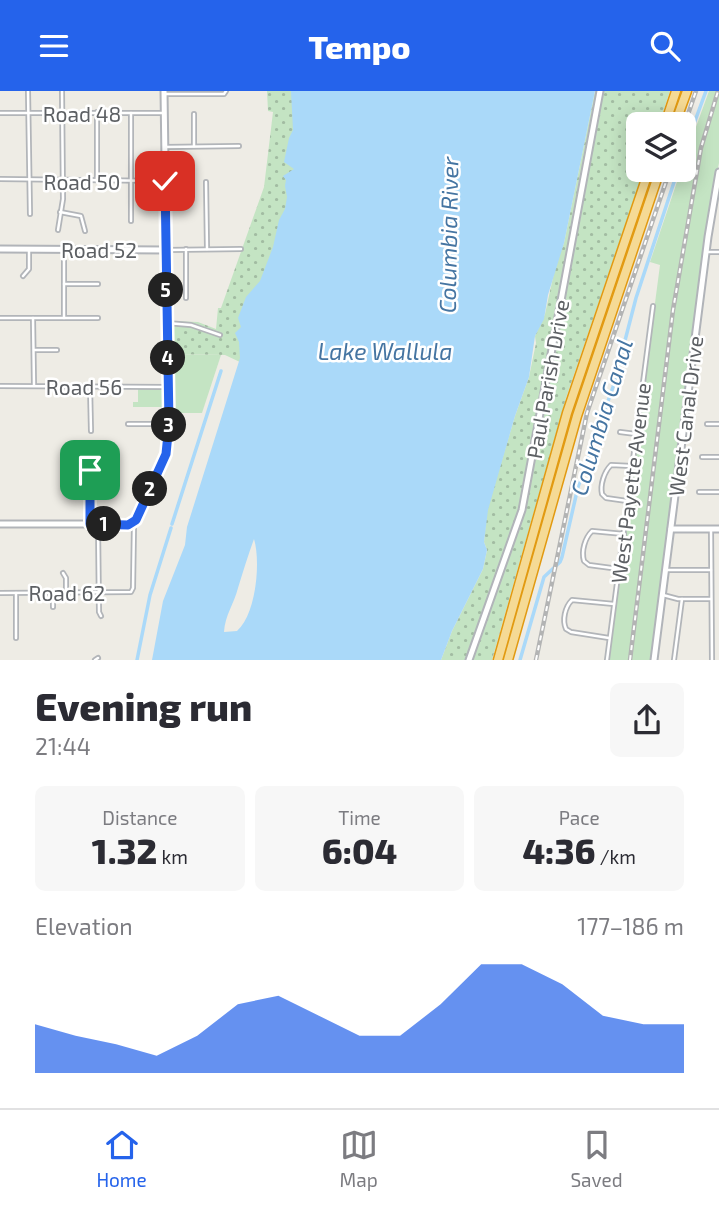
<!DOCTYPE html>
<html lang="en">
<head>
<meta charset="utf-8">
<style>
	:root { --surface:#fff; --page:#f7f7f7; --text:#2b2b33; --muted:#7c7c81; --line:#e1e1e2; --accent:#2563eb }
	body { margin:0; font-family:"Exo 2",sans-serif; background:var(--page); color:var(--text); height:100vh; display:flex; flex-direction:column; font-size:26px; white-space:nowrap }
	* { box-sizing:border-box; margin:0 }
	p { font-size:23px; color:var(--muted) }
	.icon { flex:none; width:38px; height:38px; fill:none; stroke:currentColor; stroke-width:2; stroke-linecap:round; stroke-linejoin:round }
	.map { position:relative; height:569px; overflow:hidden }
	.panel { display:flex; flex-direction:column; background:var(--surface); flex:1 }
	.panel>* { flex:none }
	.controls { position:absolute; left:626px; top:21px; display:grid; gap:14px }
	.controls a { display:grid; place-items:center; width:70px; height:70px; border-radius:10px; background:var(--surface); box-shadow:0 4px 18px #0003; font-size:35px }
	.pin { position:absolute; display:grid; place-items:center; width:60px; height:60px; color:#fff; margin:-30px; border-radius:14px; box-shadow:0 4px 10px #0006 }
	.km { position:absolute; width:35px; height:35px; margin:-18px; border-radius:50%; background:#222; color:#fff; font-size:19px; line-height:35px; text-align:center }
	.round { display:grid; place-items:center; flex:none; width:74px; height:74px; border-radius:10px; background:var(--page) }
	.summary { display:flex; align-items:center; justify-content:space-between; height:119px; padding:0 35px }
	h1 { font-size:38px; font-weight:800; line-height:52px }
	.figures { display:grid; grid-template-columns:repeat(3,1fr); gap:10px; height:119px; padding:7px 35px }
	.figures div { display:grid; align-content:center; border-radius:10px; background:var(--page); text-align:center }
	.figures b { font-size:35px; font-weight:800 }
	.figures small { font-size:19px; font-weight:400 }
	.figures p { font-size:19px }
	.chart { height:196px; padding:14px 35px }
	.chart p { display:flex; justify-content:space-between }
	.chart svg { width:100%; height:126px; margin-top:7px; fill:var(--accent); opacity:.7 }
	header { display:flex; justify-content:space-between; align-items:center; height:91px; padding:0 35px; background:var(--accent); color:#fff; font-size:32px; font-weight:800 }
	.dock { display:flex; justify-content:space-around; align-items:center; height:98px; border-top:2px solid var(--line); background:var(--surface); font-size:19px; color:var(--muted) }
	.dock a { display:grid; justify-items:center; gap:4px }
	.dock .on { color:var(--accent) }
	.map>svg:first-child { display:block }
	.grass { fill:#c4e4c3 }
	.park { fill:url(#park-dots) }
	.water { fill:#aad9f9; fill-rule:evenodd }
	.lines { fill:none; stroke-linecap:round; stroke-linejoin:round }
	.canal { stroke:#aad9f9; stroke-width:3.5 }
	.street-casing { stroke:#b2b5b9; stroke-width:6 }
	.secondary-casing { stroke:#b1b4b9; stroke-width:9 }
	.highway-casing { stroke:#e29a11; stroke-width:11 }
	.street { stroke:#fff; stroke-width:2.5 }
	.secondary { stroke:#fff; stroke-width:5 }
	.highway { stroke:#f5da95; stroke-width:8 }
	.rail-casing { stroke:#b3b4b4; stroke-width:4.5 }
	.rail { stroke:#fff; stroke-width:2; stroke-dasharray:5; stroke-linecap:butt }
	.route-casing { stroke:#fff; stroke-width:14 }
	.route { stroke:#2563eb; stroke-width:9 }
	.labels { text-anchor:middle; dominant-baseline:central; stroke-width:5; stroke-linejoin:round; paint-order:stroke }
	.street-label { font-size:21px; fill:#5d6064; stroke:#fff }
	.water-label { font-size:23px; font-style:italic; fill:#4575a2; stroke:#fff }
</style>
</head>
<body>
<header><svg class="icon" aria-label="menu" viewBox="0 0 24 24"><path d="M4 6h16M4 12h16M4 18h16"/></svg>Tempo<svg class="icon" aria-label="search" viewBox="0 0 24 24"><circle cx="10" cy="10" r="6"/><path d="M15 15l6 6"/></svg></header>
<div class="map">
<svg width="719" height="569" viewBox="0 0 719 569">
	<defs>
		<pattern id="park-dots" width="8" height="8" patternUnits="userSpaceOnUse" patternTransform="scale(1.75)"><rect width="8" height="8" fill="#c4e4c3"/><path d="M2 2h.1M6 6h.1" fill="none" stroke="#a2bca2" stroke-width="1.8" stroke-linecap="round"/></pattern>
	</defs>
	<rect width="100%" height="100%" fill="#eeece5"/>
	<g class="grass">
		<polygon points="709,0 719,0 719,72 710,115 651,569 608,569 660,174 650,171 681,79 684,79 684,69"/>
		<polygon points="170,263 221,264 202,322 170,322"/>
		<polygon points="138,297 166,297 166,316 133,316 133,311 138,311"/>
	</g>
	<g class="park">
		<polygon points="267,0 312,0 305,50 242,272 225,264 170,263 170,230 198,231 216,238 218,217 221,217 264,96 273,21 268,20"/>
		<polygon points="595,0 670,0 659,33 639,33 639,79 644,79 566,307 492,569 441,569 452,540 483,478 487,459 484,451 487,419 515,325 529,286 536,252 535,245 545,223 556,173 564,152"/>
	</g>
	<path class="water" d="M291 0H595L564 152 548 204 544 228 535 245 529 286 515 325 488 419 484 451 487 459 483 478 452 540 441 569H152L163 510 185 454 187 436 240 267 239 251 235 242 241 236 238 227 246 206 260 190 273 156 279 129 285 118 287 106 285 95 286 89 283 85 294 78 284 71 289 47 293 39ZM254 448C261 471 256 523 237 540L224 541C225 524 234 513 238 497 243 481 248 464 254 448Z"/>
	<g class="lines">
		<g class="canal">
			<polyline points="684,60 706,0"/>
			<polyline points="172,433 221,280"/>
			<polyline points="137,569 150,504 171,437"/>
			<polyline points="520,569 544,486 560,471 562,466 578,396 613,296 636,207 678,79"/>
		</g>
		<g class="street-casing">
			<g id="street">
				<polyline points="28,0 30,123"/>
				<polyline points="164,3 224,3 226,0"/>
				<polyline points="97,21 97,88"/>
				<polyline points="0,22 164,22"/>
				<polyline points="194,23 194,55"/>
				<polyline points="165,56 239,55"/>
				<polyline points="0,88 165,90"/>
				<polyline points="206,91 207,158"/>
				<polyline points="60,121 81,125 85,140"/>
				<polyline points="131,130 131,22"/>
				<polyline points="58,139 63,108 62,0"/>
				<polyline points="186,158 186,207"/>
				<polyline points="167,159 241,158"/>
				<polyline points="708,161 719,161"/>
				<polyline points="23,185 29,178 29,158"/>
				<polyline points="64,193 98,193"/>
				<polyline points="0,227 98,227"/>
				<polyline points="33,227 34,294"/>
				<polyline points="64,227 64,160"/>
				<polyline points="167,232 191,234 220,244"/>
				<polyline points="34,259 57,259"/>
				<polyline points="0,295 168,296"/>
				<polyline points="90,295 91,340"/>
				<polyline points="128,333 168,333"/>
				<polyline points="707,333 719,333"/>
				<polyline points="620,341 636,343"/>
				<polyline points="702,366 719,366"/>
				<polyline points="90,379 90,432"/>
				<polyline points="699,401 719,401"/>
				<path d="M627 410 606 407 602 403C600 394 604 381 611 374L632 375"/>
				<polyline points="98,433 99,521 101,525"/>
				<polyline points="711,438 712,569"/>
				<path d="M619 478 589 474 584 470C581 460 585 447 592 440L624 443"/>
				<polyline points="665,479 711,479"/>
				<polyline points="63,482 66,487 66,501"/>
				<polyline points="0,502 131,501 133,497 134,434"/>
				<polyline points="16,502 16,547"/>
				<polyline points="53,502 53,516"/>
				<polyline points="663,504 678,508 711,508"/>
				<path d="M609 547 571 541 566 538C562 529 565 516 572 509L614 513"/>
				<polyline points="95,569 98,567"/>
				<polyline points="607,569 653,215"/>
				<polyline points="674,569 682,508"/>
			</g>
		</g>
		<g class="secondary-casing">
			<g id="secondary">
				<polyline points="0,158 166,159"/>
				<polyline points="0,433 131,433 136,429 165,368 169,349 164,0"/>
				<polyline points="671,438 719,438"/>
				<polyline points="469,569 522,419 600,0"/>
				<polyline points="654,569 708,146 719,81"/>
			</g>
		</g>
		<g class="highway-casing">
			<g id="highway">
				<polyline points="665,33 676,0"/>
				<polyline points="675,33 687,0"/>
				<polyline points="498,569 567,322 649,79"/>
				<polyline points="508,569 577,325 660,79"/>
			</g>
		</g>
		<use href="#street" class="street"/>
		<use href="#secondary" class="secondary"/>
		<use href="#highway" class="highway"/>
		<g class="rail-casing">
			<g id="rail">
				<polyline points="684,35 696,0"/>
				<polyline points="536,569 587,322 670,79"/>
				<polyline points="630,569 673,219 701,57 718,0"/>
			</g>
		</g>
		<use href="#rail" class="rail"/>
	</g>
	<g class="lines">
		<g class="route-casing">
			<polyline id="route" points="90,379 90,433 128,434 136,429 166,363 169,333 165,90"/>
		</g>
		<use href="#route" class="route"/>
	</g>
	<g class="labels">
		<g class="street-label">
			<text x="82" y="22">Road 48</text>
			<text x="82" y="90">Road 50</text>
			<text x="99" y="158">Road 52</text>
			<text transform="translate(547 288) rotate(-80)">Paul Parish Drive</text>
			<text x="84" y="295">Road 56</text>
			<text transform="translate(685 325) rotate(-83)">West Canal Drive</text>
			<text transform="translate(630 392) rotate(-83)">West Payette Avenue</text>
			<text x="67" y="501">Road 62</text>
		</g>
		<g class="water-label">
			<text transform="translate(448 144) rotate(-89)">Columbia River</text>
			<text x="385" y="260">Lake Wallula</text>
			<text transform="translate(601 326) rotate(-73)">Columbia Canal</text>
		</g>
	</g>
</svg>
<div class="controls">
<a><svg class="icon" aria-label="layers" viewBox="0 0 24 24"><path d="M12 4l9 5-9 5-9-5zM3 14l9 5 9-5"/></svg></a>
</div>
<div class="pin" style="left:90px;top:379px;background:#1e9e55"><svg class="icon" aria-label="arrive" viewBox="0 0 24 24"><path d="M6 21V4h12l-3 4 3 4H6"/></svg></div>
<div class="pin" style="left:165px;top:90px;background:#d93025"><svg class="icon" aria-label="check" viewBox="0 0 24 24"><path d="M5 12l5 5 9-10"/></svg></div>
<b class="km" style="left:104px;top:433px">1</b>
<b class="km" style="left:150px;top:398px">2</b>
<b class="km" style="left:169px;top:334px">3</b>
<b class="km" style="left:168px;top:267px">4</b>
<b class="km" style="left:166px;top:199px">5</b>
</div>
<section class="panel">
<div class="summary"><div><h1>Evening run</h1><p>21:44</p></div><a class="round"><svg class="icon" aria-label="share" viewBox="0 0 24 24"><path d="M12 15V3M7 8l5-5 5 5M5 13v7h14v-7"/></svg></a></div>
<div class="figures">
<div><p>Distance</p><b>1.32<small> km</small></b></div>
<div><p>Time</p><b>6:04</b></div>
<div><p>Pace</p><b>4:36<small> /km</small></b></div>
</div>
<div class="chart"><p><span>Elevation</span>177–186 m</p>
<svg viewBox="0 0 160 44" preserveAspectRatio="none"><path d="M0 44V27L10 31L20 34L30 38L40 31L50 20L60 17L70 24L80 31L90 31L100 20L110 6L120 6L130 13L140 24L150 27L160 27V44z"/></svg>
</div>
</section>
<nav class="dock">
<a class="on"><svg class="icon" aria-label="home" viewBox="0 0 24 24"><path d="M3 11l9-7 9 7M6 9v11h12V9"/></svg>Home</a>
<a><svg class="icon" aria-label="map" viewBox="0 0 24 24"><path d="M3 6l6-2 6 2 6-2v14l-6 2-6-2-6 2zM9 4v14M15 6v14"/></svg>Map</a>
<a><svg class="icon" aria-label="saved" viewBox="0 0 24 24"><path d="M7 4h10v16l-5-4-5 4z"/></svg>Saved</a>
</nav>
</body>
</html>
